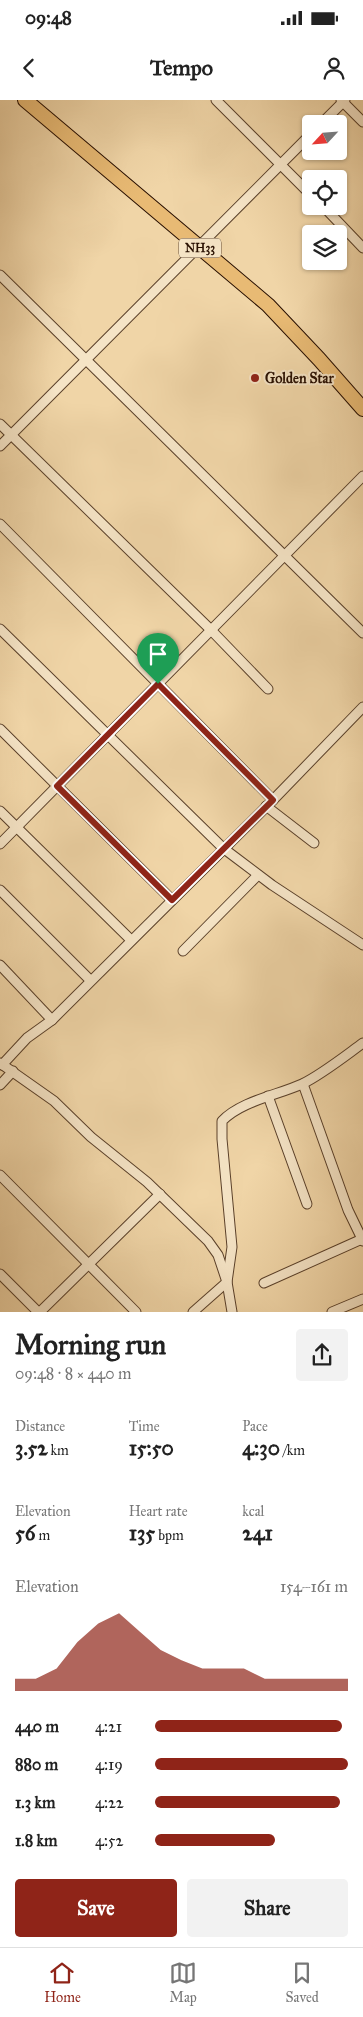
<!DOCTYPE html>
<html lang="en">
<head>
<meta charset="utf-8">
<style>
	:root { --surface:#fff; --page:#f2f2f2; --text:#222; --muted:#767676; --line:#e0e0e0; --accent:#8f2418 }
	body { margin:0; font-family:"IM FELL Great Primer",serif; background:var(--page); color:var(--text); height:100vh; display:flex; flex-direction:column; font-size:19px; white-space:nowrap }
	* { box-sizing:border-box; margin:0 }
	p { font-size:16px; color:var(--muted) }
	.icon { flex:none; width:28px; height:28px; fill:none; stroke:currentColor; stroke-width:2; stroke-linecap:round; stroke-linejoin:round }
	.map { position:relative; height:1212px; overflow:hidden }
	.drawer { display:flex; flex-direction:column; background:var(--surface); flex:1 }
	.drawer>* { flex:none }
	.needle { width:32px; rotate:244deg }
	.buttons { position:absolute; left:302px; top:15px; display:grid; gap:10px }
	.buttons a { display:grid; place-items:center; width:45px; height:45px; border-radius:5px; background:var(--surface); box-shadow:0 1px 4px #0004; font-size:25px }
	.pin { position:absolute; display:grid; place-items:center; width:42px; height:42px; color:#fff; margin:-51px -21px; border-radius:50% 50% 50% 0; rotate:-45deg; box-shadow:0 0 5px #0007 }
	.pin .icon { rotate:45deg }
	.round { display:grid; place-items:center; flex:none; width:52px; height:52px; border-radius:5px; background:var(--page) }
	.headline { display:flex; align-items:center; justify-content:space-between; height:85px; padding:0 15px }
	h1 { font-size:28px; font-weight:700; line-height:38px }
	.figures { display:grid; grid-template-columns:repeat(3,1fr); gap:8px; height:85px; padding:5px 15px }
	.figures div { display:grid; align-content:center }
	.figures b { font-size:21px; font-weight:700 }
	.figures small { font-size:14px; font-weight:400 }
	.figures p { font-size:14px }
	.chart { height:140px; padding:10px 15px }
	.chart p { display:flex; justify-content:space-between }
	.chart svg { width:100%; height:90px; margin-top:5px; fill:var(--accent); opacity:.7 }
	.action { display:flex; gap:10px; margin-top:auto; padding:10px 15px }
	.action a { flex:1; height:58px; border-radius:5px; background:var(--accent); color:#fff; font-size:20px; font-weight:700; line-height:58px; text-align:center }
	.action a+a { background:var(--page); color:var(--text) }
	ul { padding:0 15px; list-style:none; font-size:16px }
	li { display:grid; grid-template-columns:80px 60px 1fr; align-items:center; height:38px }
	li i { height:12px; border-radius:6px; background:var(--accent) }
	.status { display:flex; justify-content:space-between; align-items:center; height:35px; padding:0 25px; background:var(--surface); direction:ltr }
	.status svg { height:14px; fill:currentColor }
	header { display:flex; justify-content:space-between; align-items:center; height:65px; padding:0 15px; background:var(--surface); font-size:22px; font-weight:700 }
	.tab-bar { display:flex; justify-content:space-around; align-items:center; height:70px; border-top:1px solid var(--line); background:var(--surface); font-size:14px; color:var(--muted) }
	.tab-bar a { display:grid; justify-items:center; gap:2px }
	.tab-bar .current { color:var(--accent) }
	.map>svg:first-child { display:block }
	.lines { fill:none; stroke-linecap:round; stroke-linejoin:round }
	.minor-casing { stroke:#5a402a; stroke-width:11 }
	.trunk-casing { stroke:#280f00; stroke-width:16 }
	.minor { stroke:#f5e4c6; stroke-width:9 }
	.trunk { stroke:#e8ba74; stroke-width:14 }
	.route-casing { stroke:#fff; stroke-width:10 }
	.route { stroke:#8f2418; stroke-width:6 }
	.poi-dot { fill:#8f2418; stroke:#f5e4c6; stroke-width:2 }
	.labels { text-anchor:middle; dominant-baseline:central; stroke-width:4; stroke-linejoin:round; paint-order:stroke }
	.shield { fill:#f5e4c6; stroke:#664f3b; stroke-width:1 }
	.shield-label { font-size:12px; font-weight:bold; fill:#280f00 }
	.poi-label { font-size:14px; font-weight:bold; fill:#280f00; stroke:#f5e4c6; text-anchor:start }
</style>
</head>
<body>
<div class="status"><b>09:48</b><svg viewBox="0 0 49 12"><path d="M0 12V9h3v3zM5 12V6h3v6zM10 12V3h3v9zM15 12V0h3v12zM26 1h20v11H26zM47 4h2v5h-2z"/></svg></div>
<header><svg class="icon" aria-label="back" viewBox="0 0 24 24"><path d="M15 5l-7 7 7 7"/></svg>Tempo<svg class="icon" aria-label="person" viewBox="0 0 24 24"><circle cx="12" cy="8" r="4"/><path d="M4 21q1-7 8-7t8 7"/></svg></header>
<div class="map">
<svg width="363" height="1212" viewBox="0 0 363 1212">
	<rect width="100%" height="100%" fill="#f0d5a7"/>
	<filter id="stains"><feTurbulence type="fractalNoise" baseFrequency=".004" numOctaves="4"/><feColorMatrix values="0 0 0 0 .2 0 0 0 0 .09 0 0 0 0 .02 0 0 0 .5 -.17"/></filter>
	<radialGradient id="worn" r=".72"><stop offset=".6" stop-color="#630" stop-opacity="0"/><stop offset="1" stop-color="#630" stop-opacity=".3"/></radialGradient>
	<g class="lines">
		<g class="minor-casing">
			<g id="minor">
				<polyline points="216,0 311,95"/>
				<polyline points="341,0 363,22"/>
				<polyline points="321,24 345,0"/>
				<polyline points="323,106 363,148"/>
				<polyline points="0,175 363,533"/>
				<polyline points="0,324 211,530 268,589"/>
				<polyline points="0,346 311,34"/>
				<polyline points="0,424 273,700"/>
				<polyline points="0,529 223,748 272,785 363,845"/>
				<polyline points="0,629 172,800"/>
				<polyline points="266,706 314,743"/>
				<polyline points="0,711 131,840"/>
				<polyline points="0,744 363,376"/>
				<polyline points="0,790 90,880"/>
				<polyline points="183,851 258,775"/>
				<polyline points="0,865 52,920"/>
				<polyline points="0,963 54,1001 91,1037 147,1082 208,1141 218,1155 227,1182 232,1212"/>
				<polyline points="2,965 27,938 52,920 273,700 363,607"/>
				<polyline points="303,984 348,1110 363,1141"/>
				<polyline points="0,985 13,971"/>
				<polyline points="268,996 307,1104"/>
				<polyline points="0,1075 136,1212"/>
				<polyline points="0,1174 38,1212"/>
				<polyline points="264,1183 362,1139"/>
				<polyline points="40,1212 160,1094"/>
				<path d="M193 1212 227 1182 232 1147 222 1039V1021C241 1001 278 995 302 984 321 975 345 956 363 943"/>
				<polyline points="332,1212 363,1199"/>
			</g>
		</g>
		<g class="trunk-casing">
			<polyline id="trunk" points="25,0 268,205 319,259 363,309"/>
		</g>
		<use href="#minor" class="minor"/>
		<use href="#trunk" class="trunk"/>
	</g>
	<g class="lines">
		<g class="route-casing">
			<polygon id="route" points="158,584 273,700 172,800 57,686"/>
		</g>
		<use href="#route" class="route"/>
	</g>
	<circle class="poi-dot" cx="255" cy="278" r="5"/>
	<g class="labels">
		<rect class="shield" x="179" y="138.5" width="42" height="19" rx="4"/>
		<g class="shield-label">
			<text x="200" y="148">NH33</text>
		</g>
		<g class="poi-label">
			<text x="265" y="278">Golden Star</text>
		</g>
	</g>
	<rect width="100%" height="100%" filter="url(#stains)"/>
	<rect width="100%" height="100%" fill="url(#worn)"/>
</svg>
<div class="buttons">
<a><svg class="needle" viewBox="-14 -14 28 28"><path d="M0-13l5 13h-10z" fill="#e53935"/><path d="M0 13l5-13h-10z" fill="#767676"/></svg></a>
<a><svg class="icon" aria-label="locate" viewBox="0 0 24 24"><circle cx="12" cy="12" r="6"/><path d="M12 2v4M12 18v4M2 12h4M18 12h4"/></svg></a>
<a><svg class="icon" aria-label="layers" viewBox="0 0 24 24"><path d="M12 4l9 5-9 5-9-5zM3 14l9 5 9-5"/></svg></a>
</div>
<div class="pin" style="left:158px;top:584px;background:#1e9e55"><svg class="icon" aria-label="arrive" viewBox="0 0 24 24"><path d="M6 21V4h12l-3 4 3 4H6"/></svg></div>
</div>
<section class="drawer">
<div class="headline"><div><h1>Morning run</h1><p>09:48 · 8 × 440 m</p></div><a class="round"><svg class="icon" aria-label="share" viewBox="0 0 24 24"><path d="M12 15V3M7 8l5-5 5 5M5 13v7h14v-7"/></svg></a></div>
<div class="figures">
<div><p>Distance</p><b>3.52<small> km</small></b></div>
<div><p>Time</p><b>15:50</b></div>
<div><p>Pace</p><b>4:30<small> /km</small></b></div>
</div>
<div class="figures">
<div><p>Elevation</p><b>56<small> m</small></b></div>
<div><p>Heart rate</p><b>135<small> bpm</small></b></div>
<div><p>kcal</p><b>241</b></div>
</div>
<div class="chart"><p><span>Elevation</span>154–161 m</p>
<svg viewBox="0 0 160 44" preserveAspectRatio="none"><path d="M0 44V38L10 38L20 33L30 20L40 11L50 6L60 15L70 24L80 29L90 33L100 33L110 33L120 38L130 38L140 38L150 38L160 38V44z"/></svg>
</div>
<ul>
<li><b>440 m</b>4:21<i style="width:97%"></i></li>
<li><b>880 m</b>4:19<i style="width:100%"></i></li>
<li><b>1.3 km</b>4:22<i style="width:96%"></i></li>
<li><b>1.8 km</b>4:52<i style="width:62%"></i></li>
</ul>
<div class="action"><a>Save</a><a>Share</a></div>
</section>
<nav class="tab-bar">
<a class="current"><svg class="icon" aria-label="home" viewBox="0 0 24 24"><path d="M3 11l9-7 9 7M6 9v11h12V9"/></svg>Home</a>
<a><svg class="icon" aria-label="map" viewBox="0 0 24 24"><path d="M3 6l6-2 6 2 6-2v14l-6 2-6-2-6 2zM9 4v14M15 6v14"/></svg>Map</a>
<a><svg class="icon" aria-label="saved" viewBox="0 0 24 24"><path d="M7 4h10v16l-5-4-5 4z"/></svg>Saved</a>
</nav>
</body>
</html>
